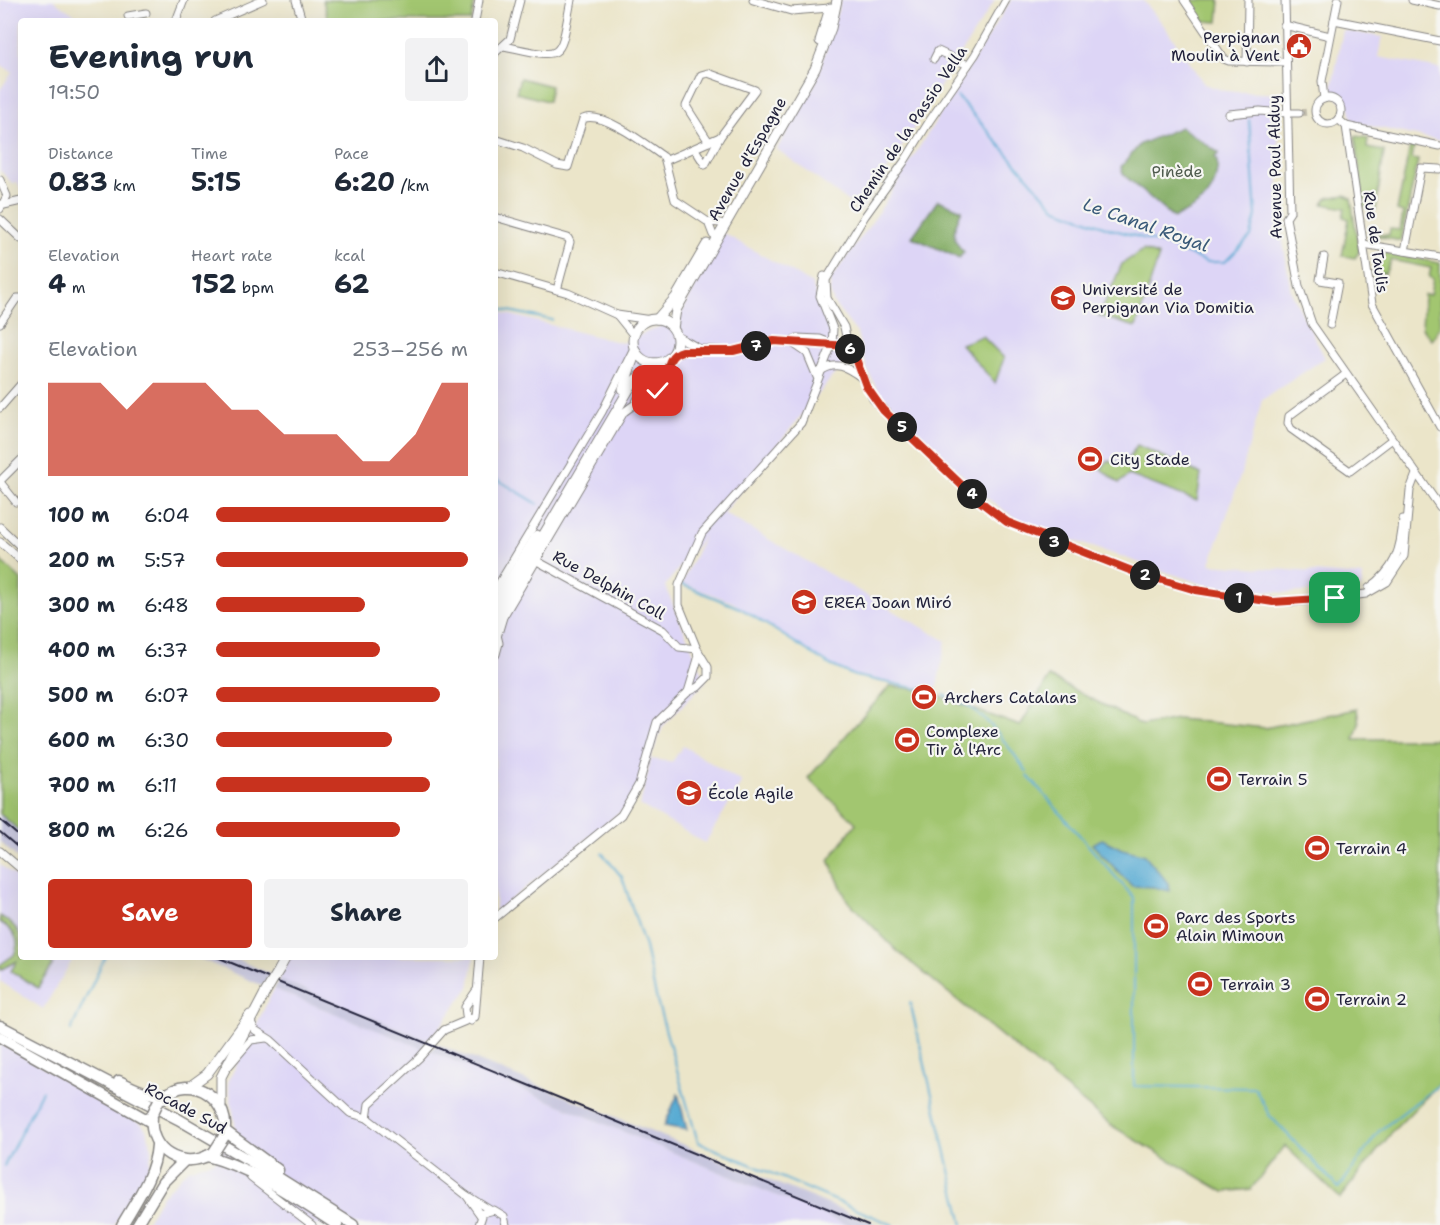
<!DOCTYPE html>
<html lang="en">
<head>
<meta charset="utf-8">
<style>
	:root { --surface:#fff; --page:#f2f2f3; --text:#1f2937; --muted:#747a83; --accent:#c8321e }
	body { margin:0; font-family:"Shantell Sans",sans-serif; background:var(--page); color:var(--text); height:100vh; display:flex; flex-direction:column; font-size:22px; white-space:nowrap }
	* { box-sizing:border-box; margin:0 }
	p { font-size:20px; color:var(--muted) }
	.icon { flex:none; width:33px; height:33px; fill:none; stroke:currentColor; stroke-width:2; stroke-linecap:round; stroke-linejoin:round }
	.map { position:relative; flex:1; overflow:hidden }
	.side { position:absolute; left:18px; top:18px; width:480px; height:942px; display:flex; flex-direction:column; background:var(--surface); border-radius:6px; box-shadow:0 6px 24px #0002 }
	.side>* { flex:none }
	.pin { position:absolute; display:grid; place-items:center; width:51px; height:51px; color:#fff; margin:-26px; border-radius:12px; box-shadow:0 3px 9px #0006 }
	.km { position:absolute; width:30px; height:30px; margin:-15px; border-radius:50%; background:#222; color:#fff; font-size:16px; line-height:30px; text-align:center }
	.round { display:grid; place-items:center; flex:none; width:63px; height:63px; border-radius:6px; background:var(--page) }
	.summary { display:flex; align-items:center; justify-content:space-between; height:102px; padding:0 30px }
	h1 { font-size:33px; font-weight:700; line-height:45px }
	.stats { display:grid; grid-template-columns:repeat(3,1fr); gap:9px; height:102px; padding:6px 30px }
	.stats div { display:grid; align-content:center }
	.stats b { font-size:26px; font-weight:700 }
	.stats small { font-size:16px; font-weight:400 }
	.stats p { font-size:16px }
	.chart { height:168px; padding:12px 30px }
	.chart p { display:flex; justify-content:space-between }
	.chart svg { width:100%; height:108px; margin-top:6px; fill:var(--accent); opacity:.7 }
	.button { display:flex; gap:12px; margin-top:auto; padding:12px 30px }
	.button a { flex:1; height:69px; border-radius:6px; background:var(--accent); color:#fff; font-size:24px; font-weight:700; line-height:69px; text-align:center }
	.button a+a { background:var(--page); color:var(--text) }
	ul { padding:0 30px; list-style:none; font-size:20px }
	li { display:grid; grid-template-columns:96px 72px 1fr; align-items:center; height:45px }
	li i { height:15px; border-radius:8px; background:var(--accent) }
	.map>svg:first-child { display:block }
	.built { fill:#ddd5f6 }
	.industrial { fill:#c2c1dc }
	.green { fill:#a2c670; stroke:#627456; stroke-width:1.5 }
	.forest { fill:#81ab62; stroke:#52664e; stroke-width:1.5 }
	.water { fill:#58abd3; stroke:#3d6687; stroke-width:1.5 }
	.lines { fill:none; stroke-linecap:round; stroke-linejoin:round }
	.stream { stroke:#58abd3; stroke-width:2 }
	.street-tunnel { stroke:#c3bead; stroke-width:7; stroke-dasharray:7 3.5; stroke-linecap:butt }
	.street-casing { stroke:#868482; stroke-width:9 }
	.secondary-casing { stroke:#868482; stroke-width:11 }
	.primary-casing { stroke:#868482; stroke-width:13 }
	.street { stroke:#fff; stroke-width:7 }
	.secondary { stroke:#fff; stroke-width:9 }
	.primary { stroke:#fff; stroke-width:10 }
	.rail { stroke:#22223b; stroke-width:2 }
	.secondary-bridge-casing { stroke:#868482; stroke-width:11; stroke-linecap:butt }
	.primary-bridge-casing { stroke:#868482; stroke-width:13; stroke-linecap:butt }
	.secondary-bridge { stroke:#fff; stroke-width:9 }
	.primary-bridge { stroke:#fff; stroke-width:10 }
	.route-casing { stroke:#fff; stroke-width:12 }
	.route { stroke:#c8321e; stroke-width:8 }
	.labels { text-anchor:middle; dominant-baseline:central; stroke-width:4.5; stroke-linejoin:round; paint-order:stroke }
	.poi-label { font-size:16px; fill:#22223b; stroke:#f6f6f2; text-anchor:start }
	.street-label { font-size:16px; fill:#22223b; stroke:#f6f6f2 }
	.park-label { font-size:16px; fill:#4f5b4e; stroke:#f6f6f2 }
	.water-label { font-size:18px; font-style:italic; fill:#385978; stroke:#f6f6f2 }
</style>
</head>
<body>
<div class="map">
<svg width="1440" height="1225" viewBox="0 0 1440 1225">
	<rect width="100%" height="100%" fill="#f6f6f2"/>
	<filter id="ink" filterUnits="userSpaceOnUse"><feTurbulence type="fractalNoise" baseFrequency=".0167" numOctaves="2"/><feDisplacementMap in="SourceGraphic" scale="12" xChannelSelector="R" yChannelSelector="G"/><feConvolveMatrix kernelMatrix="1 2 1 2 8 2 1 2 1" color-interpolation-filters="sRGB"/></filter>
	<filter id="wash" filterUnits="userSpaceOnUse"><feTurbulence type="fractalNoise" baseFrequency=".008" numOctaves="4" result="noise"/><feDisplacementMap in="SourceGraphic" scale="24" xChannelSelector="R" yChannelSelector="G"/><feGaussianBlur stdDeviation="1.35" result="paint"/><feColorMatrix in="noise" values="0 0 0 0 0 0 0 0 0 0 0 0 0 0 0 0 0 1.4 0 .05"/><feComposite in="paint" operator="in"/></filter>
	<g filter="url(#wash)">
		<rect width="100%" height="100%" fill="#ebe5c9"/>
		<g class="built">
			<polygon points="0,0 53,0 84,21 21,21 21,190 17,181 13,184 0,170 0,90 12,72 0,64"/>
			<polygon points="841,0 995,0 861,211 777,149 816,82"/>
			<polygon points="1011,0 1143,0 1166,28 1204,84 1225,91 1278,94 1279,215 1291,292 1325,358 1262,400 1240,477 1210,564 1363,576 1361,588 1288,593 1208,586 1022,523 984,496 881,396 867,369 857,333 834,304 830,292 831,279 877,215"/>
			<polygon points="1343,30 1382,37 1378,57 1440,69 1440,141 1352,122 1350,108 1331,92"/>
			<polygon points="723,233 811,283 845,361 723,513 946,641 936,691 855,675 831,665 732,602 682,583 704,536 665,586 706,681 663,726 633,802 495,912 495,311 622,343 679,318"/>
			<polygon points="683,746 742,782 705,843 640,805 651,759 672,762"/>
			<polygon points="0,865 21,880 21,957 74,957 43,1009 0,981"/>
			<polygon points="289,957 474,957 469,987 430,1041 279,979"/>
			<polygon points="274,989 430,1051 847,1225 145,1225 161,1197 188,1169 215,1161 236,1130 228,1082"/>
			<polygon points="0,1043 141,1123 146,1129 152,1148 149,1169 114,1225 0,1225"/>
		</g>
		<g class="industrial">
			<polygon points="0,814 21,832 21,861 0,842"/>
			<polygon points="196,957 231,957 271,974 263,986"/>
			<polygon points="279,979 430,1041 424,1049 274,989"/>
			<polygon points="437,1044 879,1225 847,1225 430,1051"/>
		</g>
		<g class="green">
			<polygon points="323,0 475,0 471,21 328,21"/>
			<polygon points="1189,0 1220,0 1218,22 1203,21"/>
			<polygon points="520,78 551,86 548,101 516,93"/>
			<polygon points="1355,136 1368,138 1367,148 1384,151 1376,209 1364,208"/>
			<polygon points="1410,146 1414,147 1412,159 1418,160 1401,241 1376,236 1371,239 1369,234 1389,235 1390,229 1400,230 1403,213 1397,211"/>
			<polygon points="1345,195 1351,198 1359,252 1355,258 1342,256 1349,219 1343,217 1345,208 1323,204 1327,198"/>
			<polygon points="1143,250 1159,256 1136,327 1099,316 1122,264"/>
			<polygon points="1380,252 1440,263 1440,326 1432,340 1422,328 1424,295 1430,295 1433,279 1429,277 1431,268 1391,260 1385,274 1374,272 1373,257"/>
			<polygon points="982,336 1004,358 995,383 961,344"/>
			<polygon points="1137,445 1201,474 1197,501 1129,475 1119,483 1101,469 1108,461 1126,463"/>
			<polygon points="0,560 21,580 21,832 0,814"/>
			<polygon points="1049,677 1142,725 1178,719 1265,728 1357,709 1359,724 1354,739 1440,739 1440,1083 1393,1131 1340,1198 1285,1146 1251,1189 1224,1192 1112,1126 897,951 847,900 829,860 856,823 808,778 890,686 922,690 1020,726"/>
			<path d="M0 916C22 929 21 934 21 957H42L53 964 38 988 11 971 17 961 0 970V965L14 955C22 939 13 930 0 922Z"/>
		</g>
		<g class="forest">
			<path d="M1181 127 1219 153 1215 157C1219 163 1217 169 1216 176 1213 200 1193 208 1174 218L1123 174 1121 167 1140 144Z"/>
			<path d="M938 200 962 210C954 227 949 238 964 252L959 258 912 237Z"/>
		</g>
		<g class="water">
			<polygon points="1102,839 1122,849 1145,855 1168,883 1170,891 1154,887 1132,886 1092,844"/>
			<polygon points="678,1094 687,1130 664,1126"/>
		</g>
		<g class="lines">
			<g class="stream">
				<polyline points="957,96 1055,208 1111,229 1164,244 1207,262 1225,262 1251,236 1256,215 1249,120"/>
				<polyline points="495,308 552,320"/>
				<polyline points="495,478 538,504"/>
				<polyline points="681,584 742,609 830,665 855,676 935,692"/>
				<path d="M944 695C983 706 1004 741 1027 772"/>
				<polyline points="1028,776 1134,898 1134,1086 1255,1088 1269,1115 1339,1188 1379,1131 1440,1084"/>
				<polyline points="602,853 622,877 645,947 657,1001 698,1142 893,1225"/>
				<polyline points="910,1002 963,1225"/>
				<polyline points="71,1030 105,957"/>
				<polyline points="4,1166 42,1091"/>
			</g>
		</g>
	</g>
	<g filter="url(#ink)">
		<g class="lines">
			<polyline class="street-tunnel" points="1299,113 1308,112"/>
			<g class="street-casing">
				<g id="street">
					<polyline points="296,0 302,21"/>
					<polyline points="753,0 791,11 830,8"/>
					<polyline points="1006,0 975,55 930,120 904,162 865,216 826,280 827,298 844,327 848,346 873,399 973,496 1007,522 1132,571 1185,587 1244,599 1294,602 1335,598 1366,594 1387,582 1404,556 1410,490 1416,474"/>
					<polyline points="1184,0 1224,59 1229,61 1285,62"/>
					<polyline points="1285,0 1290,212 1286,218 1299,286 1312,324 1440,507"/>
					<polyline points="1412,0 1440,6"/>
					<polyline points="128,16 146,13"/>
					<polyline points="1334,20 1440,41"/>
					<polyline points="176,21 184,0"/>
					<polyline points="215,21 263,0"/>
					<polyline points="475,21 479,0"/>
					<polyline points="1284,25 1330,36"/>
					<path d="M504 46C566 59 559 62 571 0"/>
					<polyline points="495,53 510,39 520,0"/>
					<polyline points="934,59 938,51 968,65"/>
					<polyline points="1247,62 1248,0"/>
					<circle cx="1328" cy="111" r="13"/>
					<polyline points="1324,99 1322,81 1338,0"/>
					<polyline points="1285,113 1299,113"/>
					<polyline points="1229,114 1260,111 1281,113"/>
					<polyline points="1338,119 1346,126 1372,304 1440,427"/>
					<polyline points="1346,126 1440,146"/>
					<path d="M495 139 523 148 557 165 568 167 583 119C602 110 648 146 664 157L675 200 708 222"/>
					<polyline points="695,149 705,165 720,137"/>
					<polyline points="667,160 720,137 755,90 708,73 701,75 686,106 709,142"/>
					<polyline points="0,180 7,196 0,209"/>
					<polyline points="4,205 21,201"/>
					<polyline points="495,217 568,238 570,242 557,290"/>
					<polyline points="0,219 21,239"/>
					<polyline points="713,235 708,222 720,223"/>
					<polyline points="1363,244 1440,257"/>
					<polyline points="1405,251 1421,168 1440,169"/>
					<polyline points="1324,257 1320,280 1338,283 1330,325"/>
					<polyline points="495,272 568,293 617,315 651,320"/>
					<polyline points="617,315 634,336"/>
					<polyline points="0,323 17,298 21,298"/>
					<polyline points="677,336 700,349"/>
					<polyline points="792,342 797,338 820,339 830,343"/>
					<polyline points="794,344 807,353 817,377"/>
					<polyline points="674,353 700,349 733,351 774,341 848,346"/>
					<path d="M819 372C836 360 847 367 862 378"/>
					<polyline points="1346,374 1289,416 1288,423 1291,429 1350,471 1391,440"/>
					<polyline points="0,408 21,384"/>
					<polyline points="0,481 21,460"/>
					<polyline points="0,482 16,502"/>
					<polyline points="0,527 21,547"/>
					<polyline points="0,542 21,560"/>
					<polyline points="537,561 663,630 679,647 697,649 708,667 708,677 698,687 688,692"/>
					<path d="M1369 588C1395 570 1401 550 1403 519"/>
					<polyline points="495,590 602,412 634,348"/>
					<polyline points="497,637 503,617 624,412 635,404 638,398 664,386 671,357"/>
					<polyline points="0,851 21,869"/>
					<polyline points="495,918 621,815 639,784 657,722 688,692 698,659 697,649 679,605 679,585 702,533 801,423 832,344 833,329 820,296 824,276"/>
					<polyline points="471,1021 466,1015 465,1007 476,991"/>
					<polyline points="251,1022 255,1030 271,1040 350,1113 367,1118 466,1195"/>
					<polyline points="227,1068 251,1040 266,1038"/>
					<polyline points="367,1118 369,1104 419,1058 444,1030 475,1017 480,957"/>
					<polyline points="251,1178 312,1225"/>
					<polyline points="481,1216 466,1195 490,1210"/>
					<polyline points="479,1225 483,1213 494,1210 504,1216 506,1225"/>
				</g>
			</g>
			<g class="secondary-casing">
				<g id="secondary">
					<polyline points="820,41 830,8"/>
					<polyline points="657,319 676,297 707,244"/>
					<circle cx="655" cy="341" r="22"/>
					<polyline points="673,328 676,310 815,69 831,28 837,0"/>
					<polyline points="623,389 636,351"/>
					<polyline points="495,604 537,535"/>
					<polyline points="495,623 501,607 634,381 655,363"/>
					<polyline points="495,631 498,643 495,654"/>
					<polyline points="279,970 286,957"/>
					<polyline points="189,1087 207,1074 250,1015"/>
					<polyline points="221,1105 221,1077 265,993"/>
				</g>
			</g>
			<g class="primary-casing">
				<g id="primary">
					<polyline points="0,1026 178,1119 274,1175 353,1225"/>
					<polyline points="0,1037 151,1122"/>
					<path d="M119 1081C135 1089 148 1096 166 1094"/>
					<path d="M163 1098C191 1069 235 1102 223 1138"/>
					<path d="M152 1117C148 1151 182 1171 211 1154"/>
					<polyline points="225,1131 278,1170"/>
					<path d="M207 1156C255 1169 296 1198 337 1225"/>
					<path d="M122 1225C137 1199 155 1175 157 1145"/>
					<polyline points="137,1225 163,1182 184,1161"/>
				</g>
			</g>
			<use href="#street" class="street"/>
			<use href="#secondary" class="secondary"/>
			<use href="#primary" class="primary"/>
			<g class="rail">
				<polyline points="0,820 21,838"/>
				<polyline points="0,832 21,850"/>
				<polyline points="217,957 868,1225"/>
			</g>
			<g class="secondary-bridge-casing">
				<polyline id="secondary-bridge" points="265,993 279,970"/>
			</g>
			<g class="primary-bridge-casing">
				<g id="primary-bridge">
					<polyline points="152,1115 158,1102"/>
					<polyline points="214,1152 223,1138"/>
				</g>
			</g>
			<use href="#secondary-bridge" class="secondary-bridge"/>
			<use href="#primary-bridge" class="primary-bridge"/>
		</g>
	</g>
	<g class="lines" filter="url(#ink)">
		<g class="route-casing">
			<path id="route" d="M658 391C671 380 662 356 682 351H733L774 341 848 346 854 353 866 386 883 410 973 496 1007 522 1132 571 1196 590 1273 602 1335 598"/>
		</g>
		<use href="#route" class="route"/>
	</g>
	<defs>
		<g id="civic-disc" transform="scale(1.35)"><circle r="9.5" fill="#c8321e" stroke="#f6f6f2"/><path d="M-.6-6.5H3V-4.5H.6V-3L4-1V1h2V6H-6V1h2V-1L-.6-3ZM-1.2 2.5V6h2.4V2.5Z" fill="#fff"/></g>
		<g id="university-disc" transform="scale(1.35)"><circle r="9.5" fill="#c8321e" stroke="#f6f6f2"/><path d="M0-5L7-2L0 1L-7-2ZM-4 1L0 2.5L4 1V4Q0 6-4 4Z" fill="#fff"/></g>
		<g id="stadium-disc" transform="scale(1.35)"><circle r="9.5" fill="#c8321e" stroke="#f6f6f2"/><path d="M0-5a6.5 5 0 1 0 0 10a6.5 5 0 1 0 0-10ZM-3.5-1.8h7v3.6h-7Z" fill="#fff"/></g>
		<g id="school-disc" transform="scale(1.35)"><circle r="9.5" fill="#c8321e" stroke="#f6f6f2"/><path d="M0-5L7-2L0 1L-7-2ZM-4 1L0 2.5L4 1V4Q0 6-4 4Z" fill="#fff"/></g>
	</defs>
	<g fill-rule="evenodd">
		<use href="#civic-disc" x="1299" y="46"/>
		<use href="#university-disc" x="1063" y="298"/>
		<use href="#stadium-disc" x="1090" y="459"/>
		<use href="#school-disc" x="804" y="602"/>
		<use href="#stadium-disc" x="924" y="697"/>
		<use href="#stadium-disc" x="907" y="740"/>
		<use href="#stadium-disc" x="1219" y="779"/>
		<use href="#school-disc" x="689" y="793"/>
		<use href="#stadium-disc" x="1317" y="848"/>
		<use href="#stadium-disc" x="1156" y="926"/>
		<use href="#stadium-disc" x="1200" y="984"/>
		<use href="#stadium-disc" x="1317" y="999"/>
	</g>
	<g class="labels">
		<g class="poi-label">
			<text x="1280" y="37" text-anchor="end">Perpignan<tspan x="1280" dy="18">Moulin à Vent</tspan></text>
			<text x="1082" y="289">Université de<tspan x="1082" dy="18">Perpignan Via Domitia</tspan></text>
			<text x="1110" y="459">City Stade</text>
			<text x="824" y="602">EREA Joan Miró</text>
			<text x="944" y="697">Archers Catalans</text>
			<text x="926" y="731">Complexe<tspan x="926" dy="18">Tir à l'Arc</tspan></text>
			<text x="1238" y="779">Terrain 5</text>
			<text x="708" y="793">École Agile</text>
			<text x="1336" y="848">Terrain 4</text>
			<text x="1176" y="917">Parc des Sports<tspan x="1176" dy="18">Alain Mimoun</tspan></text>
			<text x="1220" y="984">Terrain 3</text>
			<text x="1336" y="999">Terrain 2</text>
		</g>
		<g class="street-label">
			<text transform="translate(908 129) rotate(-56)">Chemin de la Passio Vella</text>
			<text transform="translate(747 159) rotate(-60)">Avenue d'Espagne</text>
			<text transform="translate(1275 167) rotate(-91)">Avenue Paul Alduy</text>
			<text transform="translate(1376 242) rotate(82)">Rue de Taulis</text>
			<text transform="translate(609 585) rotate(29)">Rue Delphin Coll</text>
			<text transform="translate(186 1108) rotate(28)">Rocade Sud</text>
		</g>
		<g class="park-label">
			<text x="1177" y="171">Pinède</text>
		</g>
		<g class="water-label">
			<text transform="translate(1146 225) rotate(19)">Le Canal Royal</text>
		</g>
	</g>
</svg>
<div class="pin" style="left:1335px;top:598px;background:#1e9e55"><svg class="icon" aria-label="arrive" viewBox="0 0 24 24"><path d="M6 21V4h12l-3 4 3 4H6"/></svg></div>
<div class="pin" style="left:658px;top:391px;background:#d93025"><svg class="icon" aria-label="check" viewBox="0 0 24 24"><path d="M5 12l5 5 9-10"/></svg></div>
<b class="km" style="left:1239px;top:598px">1</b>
<b class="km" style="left:1145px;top:575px">2</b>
<b class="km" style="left:1054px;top:542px">3</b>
<b class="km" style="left:972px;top:494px">4</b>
<b class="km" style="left:902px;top:427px">5</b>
<b class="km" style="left:850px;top:349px">6</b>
<b class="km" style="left:756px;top:346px">7</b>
<section class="side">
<div class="summary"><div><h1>Evening run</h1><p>19:50</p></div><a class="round"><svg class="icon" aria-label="share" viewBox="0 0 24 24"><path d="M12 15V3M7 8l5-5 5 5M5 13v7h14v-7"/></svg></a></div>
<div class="stats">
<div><p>Distance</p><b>0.83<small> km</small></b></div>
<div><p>Time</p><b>5:15</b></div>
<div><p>Pace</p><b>6:20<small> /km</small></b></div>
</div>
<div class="stats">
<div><p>Elevation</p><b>4<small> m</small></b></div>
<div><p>Heart rate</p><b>152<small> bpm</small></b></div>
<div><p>kcal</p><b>62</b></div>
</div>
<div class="chart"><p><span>Elevation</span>253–256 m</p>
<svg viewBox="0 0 160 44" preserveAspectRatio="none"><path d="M0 44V6L10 6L20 6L30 17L40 6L50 6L60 6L70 17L80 17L90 27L100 27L110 27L120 38L130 38L140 27L150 6L160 6V44z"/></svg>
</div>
<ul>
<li><b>100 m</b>6:04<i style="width:93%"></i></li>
<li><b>200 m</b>5:57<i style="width:100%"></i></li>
<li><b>300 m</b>6:48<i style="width:59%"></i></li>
<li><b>400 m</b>6:37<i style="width:65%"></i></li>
<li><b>500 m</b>6:07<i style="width:89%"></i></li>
<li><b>600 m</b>6:30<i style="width:70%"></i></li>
<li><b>700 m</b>6:11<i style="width:85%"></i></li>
<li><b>800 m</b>6:26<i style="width:73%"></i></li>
</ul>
<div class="button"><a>Save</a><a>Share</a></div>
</section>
</div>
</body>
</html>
